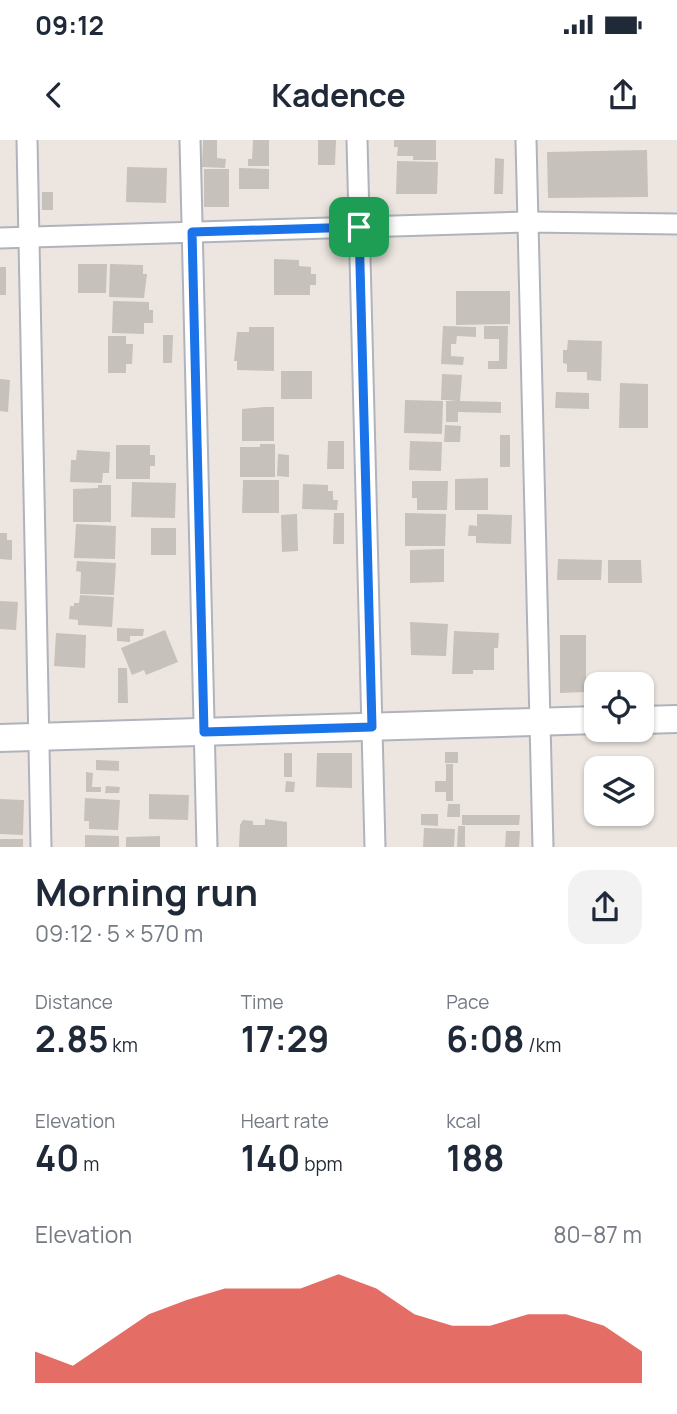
<!DOCTYPE html>
<html lang="en">
<head>
<meta charset="utf-8">
<style>
	:root { --surface:#fff; --page:#f2f2f3; --text:#1f2937; --muted:#747a83; --accent:#d93025 }
	body { margin:0; font-family:Manrope,sans-serif; background:var(--page); color:var(--text); height:100vh; display:flex; flex-direction:column; font-size:26px; white-space:nowrap }
	* { box-sizing:border-box; margin:0 }
	p { font-size:23px; color:var(--muted) }
	.icon { flex:none; width:38px; height:38px; fill:none; stroke:currentColor; stroke-width:2; stroke-linecap:round; stroke-linejoin:round }
	.map { position:relative; height:707px; overflow:hidden }
	.side { display:flex; flex-direction:column; background:var(--surface); flex:1 }
	.side>* { flex:none }
	.controls { position:absolute; left:584px; top:532px; display:grid; gap:14px }
	.controls a { display:grid; place-items:center; width:70px; height:70px; border-radius:14px; background:var(--surface); box-shadow:0 2px 5px #0004; font-size:35px }
	.pin { position:absolute; display:grid; place-items:center; width:60px; height:60px; color:#fff; margin:-30px; border-radius:14px; box-shadow:0 4px 10px #0006 }
	.round { display:grid; place-items:center; flex:none; width:74px; height:74px; border-radius:21px; background:var(--page) }
	.summary { display:flex; align-items:center; justify-content:space-between; height:119px; padding:0 35px }
	h1 { font-size:38px; font-weight:700; line-height:52px }
	.metrics { display:grid; grid-template-columns:repeat(3,1fr); gap:10px; height:119px; padding:7px 35px }
	.metrics div { display:grid; align-content:center }
	.metrics b { font-size:35px; font-weight:700 }
	.metrics small { font-size:19px; font-weight:400 }
	.metrics p { font-size:19px }
	.chart { height:196px; padding:14px 35px }
	.chart p { display:flex; justify-content:space-between }
	.chart svg { width:100%; height:126px; margin-top:7px; fill:var(--accent); opacity:.7 }
	.status { display:flex; justify-content:space-between; align-items:center; height:49px; padding:0 35px; background:var(--surface); direction:ltr }
	.status svg { height:19px; fill:currentColor }
	header { display:flex; justify-content:space-between; align-items:center; height:91px; padding:0 35px; background:var(--surface); font-size:32px; font-weight:700 }
	.map>svg:first-child { display:block }
	.building { fill:#c6c1bb }
	.lines { fill:none; stroke-linecap:round; stroke-linejoin:round }
	.minor-casing { stroke:#b0b3bc; stroke-width:23 }
	.secondary-casing { stroke:#b0b3bc; stroke-width:30 }
	.minor { stroke:#fff; stroke-width:19 }
	.secondary { stroke:#fff; stroke-width:26 }
	.route-casing { stroke:#fff; stroke-width:14 }
	.route { stroke:#1a73e8; stroke-width:9 }
</style>
</head>
<body>
<div class="status"><b>09:12</b><svg viewBox="0 0 49 12"><path d="M0 12V9h3v3zM5 12V6h3v6zM10 12V3h3v9zM15 12V0h3v12zM26 1h20v11H26zM47 4h2v5h-2z"/></svg></div>
<header><svg class="icon" aria-label="back" viewBox="0 0 24 24"><path d="M15 5l-7 7 7 7"/></svg>Kadence<svg class="icon" aria-label="share" viewBox="0 0 24 24"><path d="M12 15V3M7 8l5-5 5 5M5 13v7h14v-7"/></svg></header>
<div class="map">
<svg width="677" height="707" viewBox="0 0 677 707">
	<rect width="100%" height="100%" fill="#ede6e0"/>
	<g class="building">
		<polygon points="203,0 217,0 217,18 226,19 225,28 202,27"/>
		<polygon points="253,0 269,0 269,26 248,26 248,19 252,19"/>
		<polygon points="318,0 336,0 335,25 318,25"/>
		<polygon points="394,0 436,0 436,20 413,20 413,16 397,16 398,7 394,7"/>
		<polygon points="647,10 648,57 548,58 547,12"/>
		<polygon points="495,18 504,19 503,54 494,54"/>
		<polygon points="397,21 438,22 437,54 396,54"/>
		<polygon points="127,27 167,28 166,63 126,62"/>
		<polygon points="239,28 269,29 269,49 239,49"/>
		<rect x="204" y="29" width="25" height="38"/>
		<rect x="42" y="52" width="11" height="18"/>
		<polygon points="274,119 299,120 299,126 311,127 311,134 316,134 316,145 310,145 310,155 274,155"/>
		<polygon points="78,124 107,124 106,153 78,153"/>
		<polygon points="110,124 143,125 143,134 147,134 144,158 109,157"/>
		<rect x="0" y="127" width="6" height="28"/>
		<polygon points="456,151 510,151 510,184 456,185"/>
		<polygon points="113,161 149,162 149,170 153,170 153,183 144,183 144,194 112,193"/>
		<polygon points="443,186 476,187 476,197 457,196 456,204 451,204 451,216 464,217 463,225 441,224"/>
		<polygon points="484,186 508,186 507,229 488,229 488,221 499,221 499,199 484,199"/>
		<polygon points="249,187 274,187 274,231 237,230 237,221 234,221 237,192 249,192"/>
		<polygon points="163,195 173,195 172,223 163,223"/>
		<polygon points="108,196 126,196 126,204 133,204 132,224 126,224 126,233 108,233"/>
		<polygon points="568,200 602,201 601,241 587,240 587,232 567,232 567,224 563,223 563,210 567,210"/>
		<rect x="281" y="231" width="31" height="28"/>
		<polygon points="442,234 462,235 460,261 501,262 501,273 458,272 458,282 446,282 446,261 457,260 441,260"/>
		<polygon points="0,239 10,240 8,272 0,271"/>
		<polygon points="620,243 648,244 648,288 619,288"/>
		<polygon points="556,252 589,253 589,269 555,268"/>
		<polygon points="405,260 443,261 442,294 404,293"/>
		<polygon points="264,267 274,267 274,301 242,301 242,269"/>
		<polygon points="445,285 461,286 460,302 444,302"/>
		<rect x="500" y="295" width="10" height="32"/>
		<polygon points="328,301 344,301 344,329 327,329"/>
		<polygon points="410,301 442,302 441,331 409,330"/>
		<polygon points="260,304 275,304 275,337 240,337 240,307 260,307"/>
		<polygon points="116,305 150,305 150,315 155,315 155,326 150,326 150,339 116,339"/>
		<polygon points="77,310 110,312 109,333 103,333 102,343 70,342 71,320 76,320"/>
		<polygon points="278,314 289,315 289,337 277,336"/>
		<polygon points="488,338 488,370 455,370 455,339"/>
		<polygon points="243,340 279,340 279,373 242,373"/>
		<polygon points="412,341 448,341 447,370 417,370 417,358 412,358"/>
		<polygon points="132,342 176,343 175,378 131,377"/>
		<polygon points="303,344 328,345 328,351 333,351 333,360 338,360 337,370 302,369"/>
		<polygon points="98,345 111,345 111,382 73,382 73,349 98,348"/>
		<polygon points="334,373 344,373 344,404 333,404"/>
		<polygon points="405,373 446,374 445,406 405,406"/>
		<polygon points="297,374 298,411 282,412 281,375"/>
		<polygon points="477,374 512,375 511,404 476,403 476,396 468,396 469,385 477,386"/>
		<polygon points="76,384 116,386 115,419 74,418"/>
		<rect x="151" y="388" width="25" height="27"/>
		<polygon points="0,393 7,393 7,400 12,400 12,420 0,419"/>
		<polygon points="444,409 444,442 410,443 410,410"/>
		<polygon points="558,419 602,420 601,440 557,440"/>
		<polygon points="608,420 641,420 642,443 608,443"/>
		<polygon points="77,421 116,423 114,455 80,454 81,432 76,431"/>
		<polygon points="80,455 114,457 112,487 78,485 78,480 69,479 70,466 74,466 74,463 79,463"/>
		<polygon points="0,461 18,462 16,490 0,489"/>
		<polygon points="410,482 448,484 446,516 411,515"/>
		<polygon points="117,488 144,489 143,496 130,496 130,502 117,501"/>
		<polygon points="165,490 178,522 146,535 144,530 132,535 121,508"/>
		<polygon points="454,491 499,493 498,508 494,508 494,530 473,530 473,534 452,534"/>
		<polygon points="56,493 86,495 85,528 54,526"/>
		<polygon points="560,495 586,495 586,552 560,553"/>
		<polygon points="118,528 127,528 128,563 118,563"/>
		<rect x="445" y="612" width="13" height="11"/>
		<rect x="284" y="613" width="8" height="24"/>
		<polygon points="317,613 352,613 352,648 316,647"/>
		<polygon points="96,620 119,621 119,631 96,630"/>
		<polygon points="446,624 453,624 453,661 446,661 446,652 435,652 435,641 446,641"/>
		<polygon points="86,632 93,633 92,647 101,647 101,652 86,652"/>
		<polygon points="286,641 295,642 294,652 285,652"/>
		<polygon points="106,646 120,647 119,653 105,653"/>
		<polygon points="149,654 189,655 188,680 149,679"/>
		<polygon points="85,658 120,660 118,690 89,689 89,681 84,681"/>
		<polygon points="0,659 24,660 23,695 0,694"/>
		<polygon points="448,664 460,664 460,677 447,677"/>
		<polygon points="421,674 438,674 438,686 421,685"/>
		<polygon points="462,675 520,675 519,685 462,685"/>
		<polygon points="265,679 287,682 287,707 239,707 240,685 243,680 253,681 253,685 265,685"/>
		<polygon points="458,686 465,686 465,707 457,707"/>
		<polygon points="424,688 455,689 454,707 423,707"/>
		<polygon points="506,691 520,691 519,707 505,707"/>
		<polygon points="85,695 119,696 119,707 85,707"/>
		<polygon points="160,696 160,707 126,707 126,697"/>
		<rect x="0" y="699" width="23" height="8"/>
	</g>
	<g class="lines">
		<g class="minor-casing">
			<g id="minor">
				<polyline points="27,0 41,707"/>
				<polyline points="190,0 207,707"/>
				<polyline points="357,0 375,707"/>
				<polyline points="526,0 543,707"/>
				<polyline points="0,98 528,82 677,84"/>
			</g>
		</g>
		<g class="secondary-casing">
			<g id="secondary">
				<polyline points="642,580 677,579"/>
				<polyline points="0,598 597,580"/>
			</g>
		</g>
		<use href="#minor" class="minor"/>
		<use href="#secondary" class="secondary"/>
	</g>
	<g class="lines">
		<g class="route-casing">
			<polygon id="route" points="359,87 372,587 204,592 192,92"/>
		</g>
		<use href="#route" class="route"/>
	</g>
</svg>
<div class="controls">
<a><svg class="icon" aria-label="locate" viewBox="0 0 24 24"><circle cx="12" cy="12" r="6"/><path d="M12 2v4M12 18v4M2 12h4M18 12h4"/></svg></a>
<a><svg class="icon" aria-label="layers" viewBox="0 0 24 24"><path d="M12 4l9 5-9 5-9-5zM3 14l9 5 9-5"/></svg></a>
</div>
<div class="pin" style="left:359px;top:87px;background:#1e9e55"><svg class="icon" aria-label="arrive" viewBox="0 0 24 24"><path d="M6 21V4h12l-3 4 3 4H6"/></svg></div>
</div>
<section class="side">
<div class="summary"><div><h1>Morning run</h1><p>09:12 · 5 × 570 m</p></div><a class="round"><svg class="icon" aria-label="share" viewBox="0 0 24 24"><path d="M12 15V3M7 8l5-5 5 5M5 13v7h14v-7"/></svg></a></div>
<div class="metrics">
<div><p>Distance</p><b>2.85<small> km</small></b></div>
<div><p>Time</p><b>17:29</b></div>
<div><p>Pace</p><b>6:08<small> /km</small></b></div>
</div>
<div class="metrics">
<div><p>Elevation</p><b>40<small> m</small></b></div>
<div><p>Heart rate</p><b>140<small> bpm</small></b></div>
<div><p>kcal</p><b>188</b></div>
</div>
<div class="chart"><p><span>Elevation</span>80–87 m</p>
<svg viewBox="0 0 160 44" preserveAspectRatio="none"><path d="M0 44V33L10 38L20 29L30 20L40 15L50 11L60 11L70 11L80 6L90 11L100 20L110 24L120 24L130 20L140 20L150 24L160 33V44z"/></svg>
</div>
</section>
</body>
</html>
